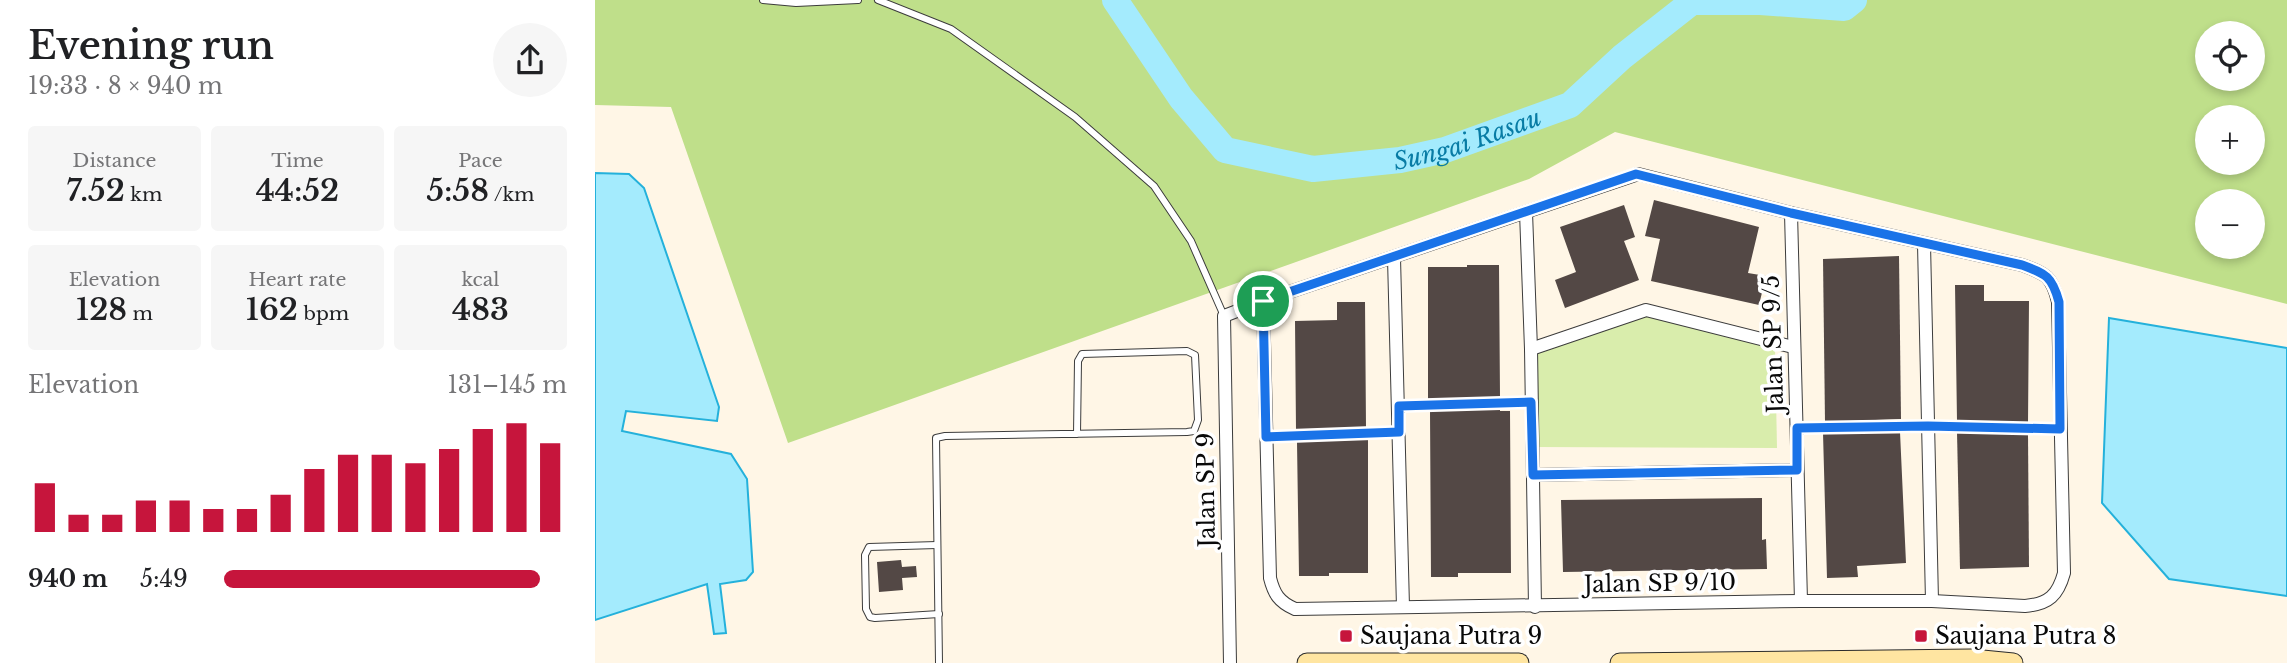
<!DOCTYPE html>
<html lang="en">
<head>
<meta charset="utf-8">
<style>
	:root { --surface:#fff; --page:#f6f6f6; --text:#202124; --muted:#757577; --accent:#c6153c }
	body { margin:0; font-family:"Libre Baskerville",serif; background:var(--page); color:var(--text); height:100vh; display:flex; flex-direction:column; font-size:26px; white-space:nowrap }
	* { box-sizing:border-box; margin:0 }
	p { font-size:23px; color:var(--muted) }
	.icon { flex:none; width:38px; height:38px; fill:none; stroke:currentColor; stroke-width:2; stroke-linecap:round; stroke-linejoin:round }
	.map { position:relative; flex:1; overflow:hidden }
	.side { display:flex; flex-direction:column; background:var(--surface); width:595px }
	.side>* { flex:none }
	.controls { position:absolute; left:1600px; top:21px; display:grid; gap:14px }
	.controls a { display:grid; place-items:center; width:70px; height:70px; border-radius:50%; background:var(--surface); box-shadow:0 4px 10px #0003; font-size:35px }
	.pin { position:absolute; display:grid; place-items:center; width:60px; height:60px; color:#fff; margin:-30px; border:4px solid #fff; border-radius:50%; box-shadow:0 2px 7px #0007 }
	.round { display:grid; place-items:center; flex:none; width:74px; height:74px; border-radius:37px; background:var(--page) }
	.head { display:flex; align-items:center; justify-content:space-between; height:119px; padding:0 28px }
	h1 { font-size:38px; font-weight:600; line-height:52px }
	.metrics { display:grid; grid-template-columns:repeat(3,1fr); gap:10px; height:119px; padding:7px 28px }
	.metrics div { display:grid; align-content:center; border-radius:7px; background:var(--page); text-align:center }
	.metrics b { font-size:30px; font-weight:600 }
	.metrics small { font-size:19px; font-weight:400 }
	.metrics p { font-size:19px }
	.chart { height:196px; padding:14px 28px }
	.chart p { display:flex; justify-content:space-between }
	.chart svg { width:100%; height:126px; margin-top:7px; stroke:var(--accent); stroke-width:6 }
	ul { padding:0 28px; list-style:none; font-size:23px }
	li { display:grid; grid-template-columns:112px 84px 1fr; align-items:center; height:52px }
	li i { height:18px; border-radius:9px; background:var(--accent) }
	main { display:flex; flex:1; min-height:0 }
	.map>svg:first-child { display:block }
	.green { fill:#d9edac }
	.forest { fill:#bfdf8a; fill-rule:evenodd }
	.water { fill:#a4ebfd; stroke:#24b1db; stroke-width:2 }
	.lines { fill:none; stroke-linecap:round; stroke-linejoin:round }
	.river { stroke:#a4ebfd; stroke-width:26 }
	.building { fill:#534845 }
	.lane-casing { stroke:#3c3c3c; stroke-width:8 }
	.street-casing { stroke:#3c3c3c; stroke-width:14 }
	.secondary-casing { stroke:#2b2b2b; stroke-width:21 }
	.lane { stroke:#fff; stroke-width:6 }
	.street { stroke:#fff; stroke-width:12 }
	.secondary { stroke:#ffe5a1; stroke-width:19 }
	.route-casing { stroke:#fff; stroke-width:14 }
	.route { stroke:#1a73e8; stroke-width:9 }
	.poi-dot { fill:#c6153c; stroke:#fff; stroke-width:2.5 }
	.labels { text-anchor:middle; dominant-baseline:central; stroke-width:7; stroke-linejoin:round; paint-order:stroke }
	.street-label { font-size:23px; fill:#090909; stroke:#fff }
	.poi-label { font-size:23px; fill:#090909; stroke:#fff; text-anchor:start }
	.water-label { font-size:24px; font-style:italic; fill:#087ca5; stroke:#fff }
</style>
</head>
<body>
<main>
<section class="side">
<div class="head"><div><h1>Evening run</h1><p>19:33 · 8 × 940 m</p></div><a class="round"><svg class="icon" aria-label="share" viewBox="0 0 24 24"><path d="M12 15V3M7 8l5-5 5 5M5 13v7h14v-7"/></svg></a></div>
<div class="metrics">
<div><p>Distance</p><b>7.52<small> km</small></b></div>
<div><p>Time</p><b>44:52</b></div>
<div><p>Pace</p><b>5:58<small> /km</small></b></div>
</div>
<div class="metrics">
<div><p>Elevation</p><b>128<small> m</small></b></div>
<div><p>Heart rate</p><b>162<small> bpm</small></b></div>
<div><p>kcal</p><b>483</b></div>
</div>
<div class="chart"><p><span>Elevation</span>131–145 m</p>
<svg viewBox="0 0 160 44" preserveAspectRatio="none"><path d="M5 44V27M15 44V38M25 44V38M35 44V33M45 44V33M55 44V36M65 44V36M75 44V31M85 44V22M95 44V17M105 44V17M115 44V20M125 44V15M135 44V8M145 44V6M155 44V13"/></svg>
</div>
<ul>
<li><b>940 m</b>5:49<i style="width:92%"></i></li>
</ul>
</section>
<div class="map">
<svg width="1692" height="663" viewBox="0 0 1692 663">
	<rect width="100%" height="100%" fill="#fff6e6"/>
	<polygon class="green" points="1046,315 1180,347 1182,448 939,447 939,351"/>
	<path class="forest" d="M0 0H1692V304L1020 132 934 179 193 443 76 107 0 105ZM1612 33H1657V79H1612ZM1612 117H1657V163H1612ZM1612 201H1657V247H1612Z"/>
	<g class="water">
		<polygon points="0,173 34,174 49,188 124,407 122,421 31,411 27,431 136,454 152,479 158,572 151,580 125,584 131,633 119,634 112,584 0,620"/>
		<polygon points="1514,318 1692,348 1692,596 1574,579 1507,503"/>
	</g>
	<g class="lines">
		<path class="river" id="s1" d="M520 0 586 98 630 150 718 169 805 160 850 150 975 105 1027 57 1097 2H1165L1249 8 1259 0"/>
	</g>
	<g class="building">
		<polygon points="1059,200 1164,227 1153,273 1171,276 1164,305 1056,281 1065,239 1050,236"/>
		<polygon points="1029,205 1040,237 1029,241 1044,280 970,308 960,280 981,272 965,227"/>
		<polygon points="1304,256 1306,419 1230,422 1228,259"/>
		<polygon points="872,265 904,265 905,397 833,399 833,267 872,267"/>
		<polygon points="1360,285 1389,285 1389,301 1434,301 1433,423 1362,421"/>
		<polygon points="742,302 770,302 771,428 701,430 700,321 742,320"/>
		<polygon points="905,409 905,411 915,411 916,573 863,573 863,577 836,577 835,411"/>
		<polygon points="1305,432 1311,563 1262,566 1263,577 1232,578 1228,433"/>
		<polygon points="1362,432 1433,434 1434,567 1365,569"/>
		<polygon points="773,439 773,573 734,573 734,576 704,576 702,442"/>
		<polygon points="1167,498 1167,540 1171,539 1172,569 968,572 966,500"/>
		<polygon points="306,560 307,567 321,566 322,577 307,578 308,590 284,592 282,562"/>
	</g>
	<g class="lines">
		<g class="lane-casing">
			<g id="lane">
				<polyline points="168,0 201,3 263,0"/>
				<polyline points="283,0 356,29 480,117 559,186 596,241 629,316"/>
				<polyline points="804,406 936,402"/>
				<polyline points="1202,428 1333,426 1466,429"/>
				<polyline points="671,437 804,432"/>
				<polyline points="342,545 274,547 270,555 271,609 275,617 280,618 344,614"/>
				<polyline points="344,663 341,438 350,436 592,432 599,431 603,420 600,355 592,351 487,354 483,361 482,434"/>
			</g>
		</g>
		<g class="street-casing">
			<g id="street">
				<polyline points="931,212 936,349 940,607"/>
				<polyline points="1196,213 1206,601"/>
				<polyline points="1329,244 1337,601"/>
				<polyline points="799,258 808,607"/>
				<polyline points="936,349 1051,310 1198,347"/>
				<polyline points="938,475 1202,470"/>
				<path d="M635 663 629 316 668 301 1043 174 1196 213 1427 265C1451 274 1457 276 1463 302L1469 573C1463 595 1454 604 1430 606L1337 601H1206L700 609C684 602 679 594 675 578L668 301"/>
			</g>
		</g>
		<g class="secondary-casing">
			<g id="secondary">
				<polyline points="712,663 924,663"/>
				<polyline points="1025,663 1377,659 1418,663"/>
			</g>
		</g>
		<use href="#lane" class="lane"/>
		<use href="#street" class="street"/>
		<use href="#secondary" class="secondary"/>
	</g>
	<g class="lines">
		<g class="route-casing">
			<path id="route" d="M1041 174 1196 213 1427 265C1451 274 1457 276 1464 302L1465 429 1333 426 1202 428V470L938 475 936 402 804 406V432L671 437 668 301Z"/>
		</g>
		<use href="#route" class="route"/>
	</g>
	<g class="poi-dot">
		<rect x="744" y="629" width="14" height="14" rx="3.5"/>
		<rect x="1319" y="629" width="14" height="14" rx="3.5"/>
	</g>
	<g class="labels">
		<g class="street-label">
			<text transform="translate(1178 344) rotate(-92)">Jalan SP 9/5</text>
			<text transform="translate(611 490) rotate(-91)">Jalan SP 9</text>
			<text transform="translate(1065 583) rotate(-1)">Jalan SP 9/10</text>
		</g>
		<g class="poi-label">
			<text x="765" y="636">Saujana Putra 9</text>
			<text x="1340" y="636">Saujana Putra 8</text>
		</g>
		<g class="water-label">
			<text stroke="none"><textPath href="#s1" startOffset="434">Sungai Rasau</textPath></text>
		</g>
	</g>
</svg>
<div class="controls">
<a><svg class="icon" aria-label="locate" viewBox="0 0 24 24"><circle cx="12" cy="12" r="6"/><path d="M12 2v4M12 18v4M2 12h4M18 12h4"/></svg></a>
<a>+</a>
<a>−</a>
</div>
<div class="pin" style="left:668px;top:301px;background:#1e9e55"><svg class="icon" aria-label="arrive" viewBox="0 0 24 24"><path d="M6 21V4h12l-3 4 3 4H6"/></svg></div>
</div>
</main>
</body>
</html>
